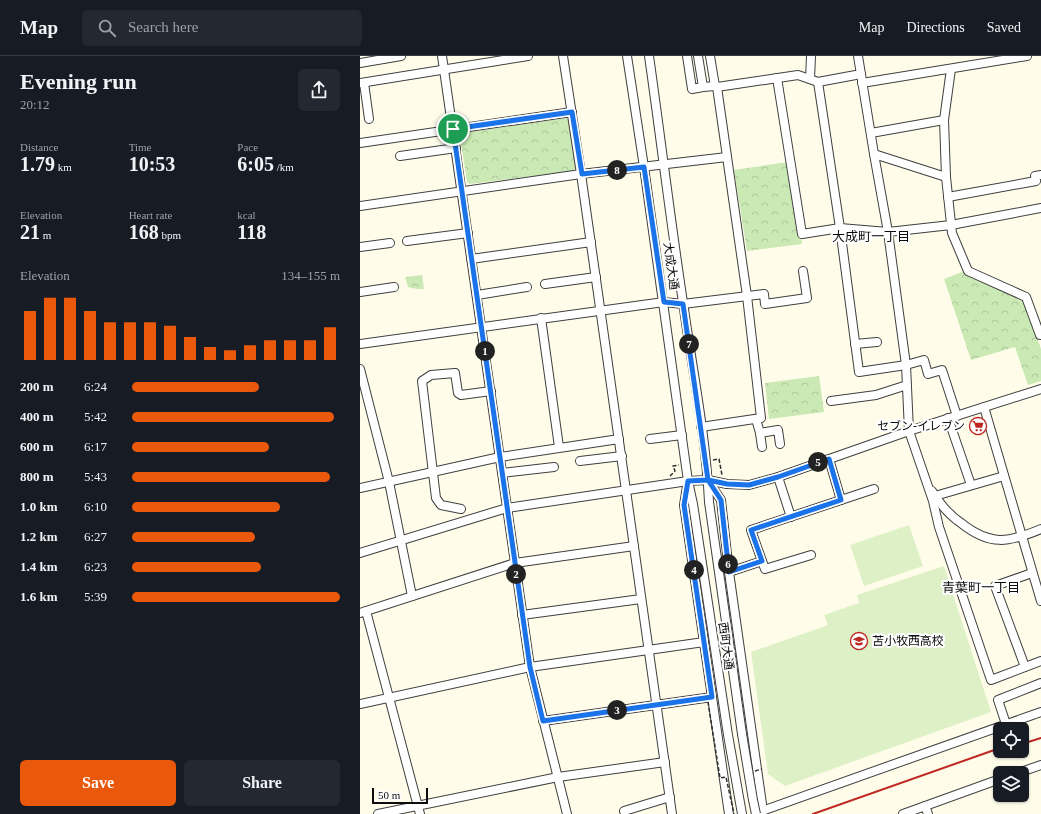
<!DOCTYPE html>
<html lang="en">
<head>
<meta charset="utf-8">
<style>
	:root { --surface:#171b24; --page:#242831; --text:#f1f3f6; --muted:#9ea1a6; --line:#363941; --accent:#ea580c }
	body { margin:0; font-family:"Times New Roman","Noto Sans JP",serif; background:var(--page); color:var(--text); height:100vh; display:flex; flex-direction:column; font-size:15px; white-space:nowrap }
	* { box-sizing:border-box; margin:0 }
	p { font-size:13px; color:var(--muted) }
	.icon { flex:none; width:22px; height:22px; fill:none; stroke:currentColor; stroke-width:2; stroke-linecap:round; stroke-linejoin:round }
	.map { position:relative; flex:1; overflow:hidden }
	.sheet { display:flex; flex-direction:column; background:var(--surface); width:360px }
	.sheet>* { flex:none }
	.buttons { position:absolute; left:633px; top:666px; display:grid; gap:8px }
	.buttons a { display:grid; place-items:center; width:36px; height:36px; border-radius:6px; background:var(--surface); box-shadow:0 1px 3px #0004; font-size:20px }
	.scale { position:absolute; left:12px; bottom:10px; width:56px; box-sizing:border-box; padding-left:4px; border:2px solid #0c0c0c; border-top:0; font-size:11px; line-height:14px; white-space:nowrap; color:#0c0c0c; -webkit-text-stroke:3px #fff; paint-order:stroke }
	.pin { position:absolute; display:grid; place-items:center; width:34px; height:34px; color:#fff; margin:-17px; border:2px solid #fff; border-radius:50%; box-shadow:0 1px 4px #0007 }
	.km { position:absolute; width:20px; height:20px; margin:-10px; border-radius:50%; background:#222; color:#fff; font-size:11px; line-height:20px; text-align:center }
	.round { display:grid; place-items:center; flex:none; width:42px; height:42px; border-radius:6px; background:var(--page) }
	.summary { display:flex; align-items:center; justify-content:space-between; height:68px; padding:0 20px }
	h1 { font-size:22px; font-weight:700; line-height:30px }
	.stats { display:grid; grid-template-columns:repeat(3,1fr); gap:6px; height:68px; padding:4px 20px }
	.stats div { display:grid; align-content:center }
	.stats b { font-size:20px; font-weight:700 }
	.stats small { font-size:11px; font-weight:400 }
	.stats p { font-size:11px }
	.chart { height:112px; padding:8px 20px }
	.chart p { display:flex; justify-content:space-between }
	.chart svg { width:100%; height:72px; margin-top:4px; stroke:var(--accent); stroke-width:6 }
	.button { display:flex; gap:8px; margin-top:auto; padding:8px 20px }
	.button a { flex:1; height:46px; border-radius:6px; background:var(--accent); color:#fff; font-size:16px; font-weight:700; line-height:46px; text-align:center }
	.button a+a { background:var(--page); color:var(--text) }
	ul { padding:0 20px; list-style:none; font-size:13px }
	li { display:grid; grid-template-columns:64px 48px 1fr; align-items:center; height:30px }
	li i { height:10px; border-radius:5px; background:var(--accent) }
	header { display:flex; align-items:center; gap:24px; box-sizing:border-box; height:56px; padding:0 20px; background:var(--surface); border-bottom:1px solid var(--line) }
	header strong { font-size:19px }
	nav { display:flex; gap:22px; margin-inline-start:auto; font-size:14px }
	.search { width:280px; height:36px; background:var(--page); display:flex; align-items:center; gap:10px; box-sizing:border-box; padding:0 14px; border-radius:6px; color:var(--muted); font-size:15px }
	main { display:flex; flex:1; min-height:0 }
	.map>svg:first-child { display:block }
	.park { fill:url(#park-crowns) }
	.pitch { fill:#def0c6 }
	.lines { fill:none; stroke-linecap:round; stroke-linejoin:round }
	.minor-casing { stroke:#3f3f3f; stroke-width:10 }
	.path { stroke:#2e2e2e; stroke-width:1.5; stroke-dasharray:4 2; stroke-linecap:butt }
	.minor { stroke:#fff; stroke-width:8 }
	.rail { stroke:#be2721; stroke-width:2 }
	.minor-bridge-casing { stroke:#3f3f3f; stroke-width:10; stroke-linecap:butt }
	.path-bridge { stroke:#2e2e2e; stroke-width:1.5; stroke-dasharray:4 2; stroke-linecap:butt }
	.minor-bridge { stroke:#fff; stroke-width:8 }
	.route-casing { stroke:#fff; stroke-width:8 }
	.route { stroke:#1a73e8; stroke-width:5 }
	.labels { text-anchor:middle; dominant-baseline:central; stroke-width:4; stroke-linejoin:round; paint-order:stroke }
	.street-label { font-size:12px; fill:#0c0c0c; stroke:#fff }
	.poi-label { font-size:12px; fill:#0c0c0c; stroke:#fff; text-anchor:end }
	.neighbourhood-label { font-size:13px; fill:#0c0c0c; stroke:#fff }
</style>
</head>
<body>
<header>
<strong>Map</strong>
<div class="search"><svg class="icon" aria-label="search" viewBox="0 0 24 24"><circle cx="10" cy="10" r="6"/><path d="M15 15l6 6"/></svg>Search here</div>
<nav><a>Map</a><a>Directions</a><a>Saved</a></nav>
</header>
<main>
<section class="sheet">
<div class="summary"><div><h1>Evening run</h1><p>20:12</p></div><a class="round"><svg class="icon" aria-label="share" viewBox="0 0 24 24"><path d="M12 15V3M7 8l5-5 5 5M5 13v7h14v-7"/></svg></a></div>
<div class="stats">
<div><p>Distance</p><b>1.79<small> km</small></b></div>
<div><p>Time</p><b>10:53</b></div>
<div><p>Pace</p><b>6:05<small> /km</small></b></div>
</div>
<div class="stats">
<div><p>Elevation</p><b>21<small> m</small></b></div>
<div><p>Heart rate</p><b>168<small> bpm</small></b></div>
<div><p>kcal</p><b>118</b></div>
</div>
<div class="chart"><p><span>Elevation</span>134–155 m</p>
<svg viewBox="0 0 160 44" preserveAspectRatio="none"><path d="M5 44V14M15 44V6M25 44V6M35 44V14M45 44V21M55 44V21M65 44V21M75 44V23M85 44V30M95 44V36M105 44V38M115 44V35M125 44V32M135 44V32M145 44V32M155 44V24"/></svg>
</div>
<ul>
<li><b>200 m</b>6:24<i style="width:61%"></i></li>
<li><b>400 m</b>5:42<i style="width:97%"></i></li>
<li><b>600 m</b>6:17<i style="width:66%"></i></li>
<li><b>800 m</b>5:43<i style="width:95%"></i></li>
<li><b>1.0 km</b>6:10<i style="width:71%"></i></li>
<li><b>1.2 km</b>6:27<i style="width:59%"></i></li>
<li><b>1.4 km</b>6:23<i style="width:62%"></i></li>
<li><b>1.6 km</b>5:39<i style="width:100%"></i></li>
</ul>
<div class="button"><a>Save</a><a>Share</a></div>
</section>
<div class="map">
<svg width="681" height="758" viewBox="0 0 681 758">
	<defs>
		<pattern id="park-crowns" width="20" height="18" patternUnits="userSpaceOnUse"><rect width="20" height="18" fill="#cbe9b4"/><path d="M2 6a3 3 0 1 1 6 0M12 15a3 3 0 1 1 6 0" fill="none" stroke="#adc79a"/></pattern>
	</defs>
	<rect width="100%" height="100%" fill="#fffdea"/>
	<g class="park">
		<polygon points="206,62 208,64 216,111 213,115 110,128 107,126 100,80 102,77"/>
		<polygon points="428,106 442,188 387,195 374,114"/>
		<polygon points="602,216 664,242 681,293 681,325 668,329 655,291 611,304 584,223"/>
		<polygon points="62,219 64,233 57,233 48,231 45,221"/>
		<polygon points="459,320 464,356 409,363 405,327"/>
	</g>
	<g class="pitch">
		<polygon points="549,469 563,510 504,530 490,489"/>
		<polygon points="584,510 631,656 425,730 408,718 391,596 468,569 464,559 499,547 497,539"/>
	</g>
	<g class="lines">
		<g class="minor-casing">
			<g id="minor">
				<polyline points="82,0 170,611 207,758"/>
				<polyline points="203,0 221,118 312,758"/>
				<polyline points="267,0 284,111 328,425 333,448 368,679 382,758"/>
				<path d="M289 0C301 84 311 169 324 253 333 317 346 381 349 446L382 678"/>
				<polyline points="327,0 332,33 343,31"/>
				<polyline points="338,0 343,31 355,30"/>
				<polyline points="498,0 514,98 528,176 546,309 549,375 573,445 579,471 631,624 681,605"/>
				<polyline points="0,7 41,0"/>
				<polyline points="591,13 584,64 586,121 592,177 608,215 666,241 680,279 681,279"/>
				<polyline points="501,18 458,26 480,172 499,316 546,309 564,304 568,318 582,314 597,360"/>
				<polyline points="417,22 442,178 480,172 528,176 591,169 681,152"/>
				<polyline points="450,23 451,0"/>
				<polyline points="0,27 168,0"/>
				<polyline points="4,27 9,63"/>
				<polyline points="502,27 667,0"/>
				<polyline points="357,31 438,19 458,26"/>
				<polyline points="511,77 584,64"/>
				<polyline points="0,87 212,56"/>
				<polyline points="514,98 586,121"/>
				<polyline points="40,100 96,92"/>
				<polyline points="588,141 676,125 675,120 681,119"/>
				<polyline points="0,150 221,118 367,101"/>
				<polyline points="47,185 108,177"/>
				<polyline points="0,191 30,187"/>
				<polyline points="111,203 231,186"/>
				<polyline points="185,228 236,221"/>
				<polyline points="0,236 34,231"/>
				<polyline points="117,239 167,231"/>
				<polyline points="181,262 199,391"/>
				<polyline points="0,288 304,246 323,248 404,238 405,248 447,242 443,215"/>
				<polyline points="495,288 517,286"/>
				<polyline points="0,313 29,426 52,540"/>
				<polyline points="471,345 516,339 547,329"/>
				<polyline points="624,351 681,545"/>
				<polyline points="588,362 611,429"/>
				<polyline points="396,363 400,377 418,374 420,388"/>
				<polyline points="341,371 401,362 387,240 357,31 355,30 350,0"/>
				<polyline points="400,377 402,391"/>
				<polyline points="290,383 322,379"/>
				<polyline points="469,403 481,444"/>
				<polyline points="220,405 262,400"/>
				<polyline points="142,417 194,411"/>
				<polyline points="418,421 431,461"/>
				<polyline points="349,426 361,444 369,516 403,755"/>
				<polyline points="327,430 324,449 369,758"/>
				<polyline points="0,432 140,401 259,383"/>
				<path d="M572 435C580 448 589 459 601 467 630 490 648 487 681 473"/>
				<polyline points="575,440 644,420"/>
				<polyline points="101,453 81,449 76,442 62,325 71,319 95,317 98,337 101,339 131,335"/>
				<polyline points="0,497 147,452 328,425 348,424 367,428 389,429 418,421 549,375 681,333"/>
				<polyline points="402,505 405,513 451,499"/>
				<polyline points="369,516 402,505 391,474 514,433"/>
				<polyline points="6,555 60,758"/>
				<polyline points="0,557 155,507 274,490"/>
				<polyline points="162,559 281,543"/>
				<polyline points="665,611 635,530 672,517"/>
				<polyline points="0,648 170,611 344,586"/>
				<polyline points="183,665 352,641"/>
				<polyline points="646,668 638,644 681,627"/>
				<polyline points="658,717 681,709"/>
				<polyline points="565,750 568,758"/>
				<polyline points="264,755 310,741"/>
				<polyline points="399,756 681,656"/>
				<polyline points="18,758 198,721 305,706"/>
				<polyline points="543,758 640,723"/>
			</g>
		</g>
		<g class="path">
			<polyline points="353,404 359,403 362,419"/>
			<polyline points="310,420 315,415 313,410 319,409"/>
		</g>
		<use href="#minor" class="minor"/>
		<g class="rail">
			<polyline points="662,688 681,682"/>
			<polyline points="453,758 640,692"/>
		</g>
		<g class="minor-bridge-casing">
			<polyline id="minor-bridge" points="382,678 393,744 396,758"/>
		</g>
		<g class="path-bridge">
			<polyline points="348,646 360,722 366,721 374,758"/>
			<polyline points="395,715 402,713"/>
		</g>
		<use href="#minor-bridge" class="minor-bridge"/>
	</g>
	<g class="lines">
		<g class="route-casing">
			<polyline id="route" points="93,73 170,611 183,665 352,641 324,449 328,425 348,424 367,428 389,429 418,421 469,403 481,444 391,474 402,505 369,516 361,444 348,424 323,248 304,246 284,111 222,118 212,56 93,73"/>
		</g>
		<use href="#route" class="route"/>
	</g>
	<defs>
		<g id="supermarket-ring" transform="scale(0.9)"><circle r="9.5" fill="#fff" stroke="#be2721" stroke-width="1.5"/><path d="M-6-5.5h2.5l.6 2H6L4.5 2H-2.5L-4.4-4H-6ZM-1.5 3.2a1.3 1.3 0 1 0 .1 0ZM3 3.2a1.3 1.3 0 1 0 .1 0Z" fill="#be2721"/></g>
		<g id="school-ring" transform="scale(0.9)"><circle r="9.5" fill="#fff" stroke="#be2721" stroke-width="1.5"/><path d="M0-5L7-2L0 1L-7-2ZM-4 1L0 2.5L4 1V4Q0 6-4 4Z" fill="#be2721"/></g>
	</defs>
	<g fill-rule="evenodd">
		<use href="#supermarket-ring" x="618" y="370"/>
		<use href="#school-ring" x="499" y="585"/>
	</g>
	<g class="labels">
		<g class="street-label">
			<text transform="translate(311 210) rotate(82)">大成大通</text>
			<text transform="translate(366 590) rotate(82)">西町大通</text>
		</g>
		<g class="poi-label">
			<text x="605" y="370">セブン-イレブン</text>
			<text x="512" y="585" text-anchor="start">苫小牧西高校</text>
		</g>
		<g class="neighbourhood-label">
			<text x="511" y="180">大成町一丁目</text>
			<text x="621" y="531">青葉町一丁目</text>
		</g>
	</g>
</svg>
<div class="buttons">
<a><svg class="icon" aria-label="locate" viewBox="0 0 24 24"><circle cx="12" cy="12" r="6"/><path d="M12 2v4M12 18v4M2 12h4M18 12h4"/></svg></a>
<a><svg class="icon" aria-label="layers" viewBox="0 0 24 24"><path d="M12 4l9 5-9 5-9-5zM3 14l9 5 9-5"/></svg></a>
</div>
<div class="scale">50 m</div>
<div class="pin" style="left:93px;top:73px;background:#1e9e55"><svg class="icon" aria-label="arrive" viewBox="0 0 24 24"><path d="M6 21V4h12l-3 4 3 4H6"/></svg></div>
<b class="km" style="left:125px;top:295px">1</b>
<b class="km" style="left:156px;top:518px">2</b>
<b class="km" style="left:257px;top:654px">3</b>
<b class="km" style="left:334px;top:514px">4</b>
<b class="km" style="left:458px;top:406px">5</b>
<b class="km" style="left:368px;top:508px">6</b>
<b class="km" style="left:329px;top:288px">7</b>
<b class="km" style="left:257px;top:114px">8</b>
</div>
</main>
</body>
</html>
